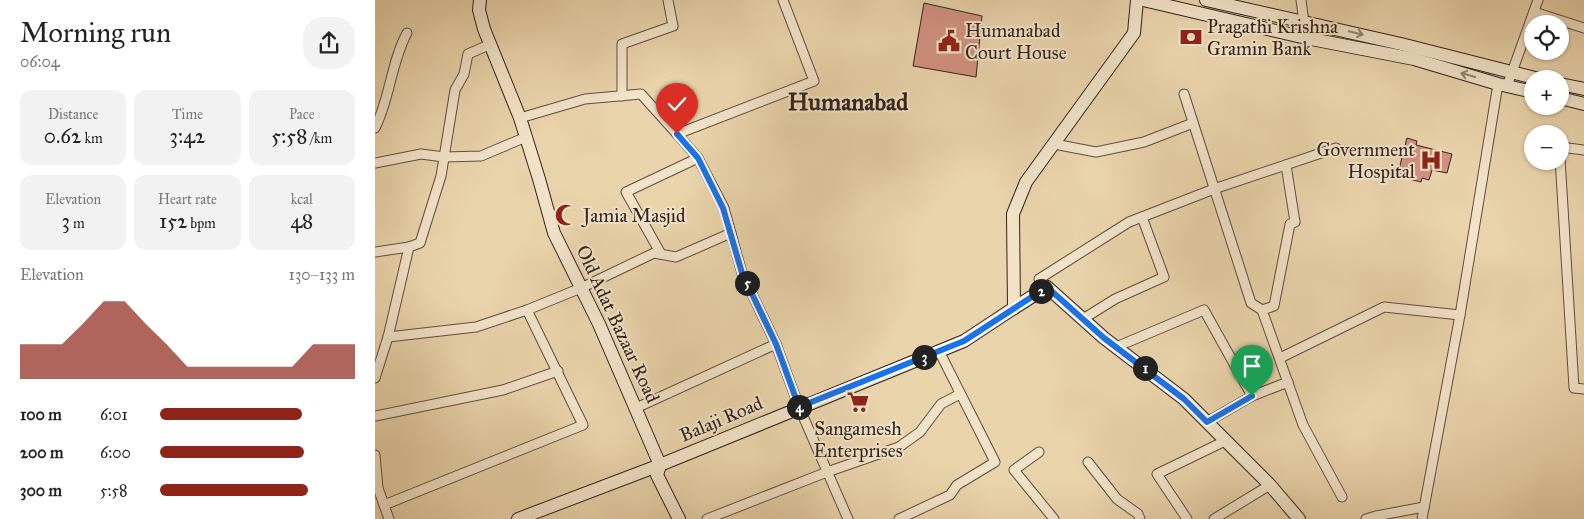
<!DOCTYPE html>
<html lang="en">
<head>
<meta charset="utf-8">
<style>
	:root { --surface:#fff; --page:#f2f2f2; --text:#222; --muted:#767676; --accent:#8f2418 }
	body { margin:0; font-family:"IM FELL Great Primer",serif; background:var(--page); color:var(--text); height:100vh; display:flex; flex-direction:column; font-size:19px; white-space:nowrap }
	* { box-sizing:border-box; margin:0 }
	p { font-size:16px; color:var(--muted) }
	.icon { flex:none; width:28px; height:28px; fill:none; stroke:currentColor; stroke-width:2; stroke-linecap:round; stroke-linejoin:round }
	.map { position:relative; flex:1; overflow:hidden }
	.side { display:flex; flex-direction:column; background:var(--surface); width:375px }
	.side>* { flex:none }
	.fabs { position:absolute; left:1149px; top:15px; display:grid; gap:10px }
	.fabs a { display:grid; place-items:center; width:45px; height:45px; border-radius:50%; background:var(--surface); box-shadow:0 1px 4px #0004; font-size:25px }
	.pin { position:absolute; display:grid; place-items:center; width:42px; height:42px; color:#fff; margin:-51px -21px; border-radius:50% 50% 50% 0; rotate:-45deg; box-shadow:0 0 5px #0007 }
	.pin .icon { rotate:45deg }
	.km { position:absolute; width:25px; height:25px; margin:-12px; border-radius:50%; background:#222; color:#fff; font-size:14px; line-height:25px; text-align:center }
	.round { display:grid; place-items:center; flex:none; width:52px; height:52px; border-radius:20px; background:var(--page) }
	.summary { display:flex; align-items:center; justify-content:space-between; height:85px; padding:0 20px }
	h1 { font-size:28px; font-weight:600; line-height:38px }
	.stats { display:grid; grid-template-columns:repeat(3,1fr); gap:8px; height:85px; padding:5px 20px }
	.stats div { display:grid; align-content:center; border-radius:12px; background:var(--page); text-align:center }
	.stats b { font-size:21px; font-weight:600 }
	.stats small { font-size:14px; font-weight:400 }
	.stats p { font-size:14px }
	.chart { height:140px; padding:10px 20px }
	.chart p { display:flex; justify-content:space-between }
	.chart svg { width:100%; height:90px; margin-top:5px; fill:var(--accent); opacity:.7 }
	ul { padding:0 20px; list-style:none; font-size:16px }
	li { display:grid; grid-template-columns:80px 60px 1fr; align-items:center; height:38px }
	li i { height:12px; border-radius:6px; background:var(--accent) }
	main { display:flex; flex:1; min-height:0 }
	.map>svg:first-child { display:block }
	.building { fill:#d29182; stroke:#32221b }
	.lines { fill:none; stroke-linecap:round; stroke-linejoin:round }
	.street-casing { stroke:#604e3f; stroke-width:11 }
	.secondary-casing { stroke:#32221b; stroke-width:14 }
	.street { stroke:#f1e2c8; stroke-width:9 }
	.secondary { stroke:#f1e2c8; stroke-width:12 }
	.oneway { stroke:#928272 }
	.route-casing { stroke:#fff; stroke-width:10 }
	.route { stroke:#1a73e8; stroke-width:6 }
	.labels { text-anchor:middle; dominant-baseline:central; stroke-width:4; stroke-linejoin:round; paint-order:stroke }
	.poi-label { font-size:19px; fill:#32221b; stroke:#f1e2c8; text-anchor:start }
	.street-label { font-size:19px; fill:#32221b; stroke:#f1e2c8 }
	.district-label { font-size:24px; font-weight:bold; fill:#32221b; stroke:#f1e2c8 }
</style>
</head>
<body>
<main>
<section class="side">
<div class="summary"><div><h1>Morning run</h1><p>06:04</p></div><a class="round"><svg class="icon" aria-label="share" viewBox="0 0 24 24"><path d="M12 15V3M7 8l5-5 5 5M5 13v7h14v-7"/></svg></a></div>
<div class="stats">
<div><p>Distance</p><b>0.62<small> km</small></b></div>
<div><p>Time</p><b>3:42</b></div>
<div><p>Pace</p><b>5:58<small> /km</small></b></div>
</div>
<div class="stats">
<div><p>Elevation</p><b>3<small> m</small></b></div>
<div><p>Heart rate</p><b>152<small> bpm</small></b></div>
<div><p>kcal</p><b>48</b></div>
</div>
<div class="chart"><p><span>Elevation</span>130–133 m</p>
<svg viewBox="0 0 160 44" preserveAspectRatio="none"><path d="M0 44V27L10 27L20 27L30 17L40 6L50 6L60 17L70 27L80 38L90 38L100 38L110 38L120 38L130 38L140 27L150 27L160 27V44z"/></svg>
</div>
<ul>
<li><b>100 m</b>6:01<i style="width:73%"></i></li>
<li><b>200 m</b>6:00<i style="width:74%"></i></li>
<li><b>300 m</b>5:58<i style="width:76%"></i></li>
</ul>
</section>
<div class="map">
<svg width="1209" height="519" viewBox="0 0 1209 519">
	<rect width="100%" height="100%" fill="#e9d3ab"/>
	<filter id="stains"><feTurbulence type="fractalNoise" baseFrequency=".004" numOctaves="4"/><feColorMatrix values="0 0 0 0 .2 0 0 0 0 .09 0 0 0 0 .02 0 0 0 .5 -.17"/></filter>
	<radialGradient id="worn" r=".72"><stop offset=".6" stop-color="#630" stop-opacity="0"/><stop offset="1" stop-color="#630" stop-opacity=".3"/></radialGradient>
	<g class="building">
		<polygon points="549,3 607,16 601,77 538,66"/>
		<polygon points="1032,138 1042,141 1041,145 1077,154 1072,173 1057,170 1054,180 1047,178 1046,182 1030,178 1031,175 1023,173"/>
	</g>
	<g class="lines">
		<g class="street-casing">
			<g id="street">
				<polyline points="926,0 931,38"/>
				<polyline points="1159,12 1209,28"/>
				<polyline points="1132,86 1163,0"/>
				<polyline points="809,94 876,303 887,310 928,425 967,497"/>
				<polyline points="247,96 247,44 298,26 293,0"/>
				<polyline points="145,118 210,99 266,94 302,134 439,81 408,0"/>
				<path d="M0 128C15 98 16 63 32 33"/>
				<polyline points="302,134 323,158 349,208 367,273 401,344 424,407 473,519"/>
				<polyline points="679,144 721,152 769,142 818,123"/>
				<polyline points="1185,147 1209,150"/>
				<polyline points="1185,158 1199,388 1209,389"/>
				<polyline points="0,163 46,154 69,157 106,156 151,137"/>
				<polyline points="0,252 34,247"/>
				<polyline points="286,254 251,192 323,158"/>
				<polyline points="672,287 664,279 754,222 839,189 961,148"/>
				<polyline points="887,310 899,306 915,224 920,222 911,165"/>
				<polyline points="708,319 740,299 789,277 767,217"/>
				<polyline points="13,337 101,327 152,310 206,288 279,253 301,257 356,233"/>
				<polyline points="741,347 829,310 877,396 832,422"/>
				<polyline points="905,358 1009,307 1085,315"/>
				<polyline points="0,378 13,337 34,247 45,243 66,176 80,90 89,74 93,54 116,44"/>
				<polyline points="877,396 913,382"/>
				<polyline points="261,408 401,344"/>
				<polyline points="0,416 128,390 183,371"/>
				<polyline points="664,452 639,470 679,519"/>
				<polyline points="0,455 3,488 14,519"/>
				<polyline points="713,462 742,499 763,514 765,519"/>
				<polyline points="9,505 208,425 152,310"/>
				<polyline points="332,519 452,472 524,447 545,432 566,404 585,394"/>
				<polyline points="524,519 575,495 582,485 620,462 564,351"/>
				<polyline points="812,519 782,474 850,441"/>
				<polyline points="839,519 895,485"/>
				<polyline points="991,519 1001,516 1049,507"/>
				<polyline points="1047,519 1085,315 1123,84"/>
			</g>
		</g>
		<g class="secondary-casing">
			<g id="secondary">
				<polyline points="105,0 104,10 109,29 145,118 164,179 179,233 224,324 285,465 282,475 304,519"/>
				<polyline points="768,0 931,38 1039,59 1123,84 1158,92"/>
				<polyline points="831,0 1026,44 1164,79"/>
				<polyline points="1185,84 1209,89"/>
				<polyline points="1185,98 1209,104"/>
				<polyline points="639,308 672,287 729,338 809,399 895,485 924,519"/>
				<polyline points="143,519 285,465 589,341 639,308 638,214 651,182 759,33 762,0"/>
			</g>
		</g>
		<use href="#street" class="street"/>
		<use href="#secondary" class="secondary"/>
	</g>
	<defs><path id="oneway-shaft" d="M-6 0H5M1.5-3L5.5 0L1.5 3" fill="none" stroke-width="1.6" stroke-linecap="round" stroke-linejoin="round" transform="scale(1.25)"/></defs>
	<g class="oneway">
		<use href="#oneway-shaft" transform="translate(981 33) rotate(13)"/>
		<use href="#oneway-shaft" transform="translate(1093 75) rotate(-164)"/>
	</g>
	<g class="lines">
		<g class="route-casing">
			<polyline id="route" points="302,134 323,158 348,208 367,273 401,344 424,407 589,341 672,287 729,338 809,399 832,422 877,396"/>
		</g>
		<use href="#route" class="route"/>
	</g>
	<defs>
		<g id="bank-bare" transform="scale(1.725)"><path d="M-6-4H6V4H-6ZM0-2.3a2.3 2.3 0 1 0 0 4.6a2.3 2.3 0 1 0 0-4.6Z" fill="#8f2418" stroke="#f1e2c8" stroke-width="2.5" paint-order="stroke"/></g>
		<g id="civic-bare" transform="scale(1.725)"><path d="M-.6-6.5H3V-4.5H.6V-3L4-1V1h2V6H-6V1h2V-1L-.6-3ZM-1.2 2.5V6h2.4V2.5Z" fill="#8f2418" stroke="#f1e2c8" stroke-width="2.5" paint-order="stroke"/></g>
		<g id="hospital-bare" transform="scale(1.725)"><path d="M-5-5h3v3.5h4V-5h3V5h-3V1.5h-4V5h-3Z" fill="#8f2418" stroke="#f1e2c8" stroke-width="2.5" paint-order="stroke"/></g>
		<g id="mosque-bare" transform="scale(1.725)"><path d="M3.5-4.9A6 6 0 1 0 3.5 4.9A5 5 0 1 1 3.5-4.9Z" fill="#8f2418" stroke="#f1e2c8" stroke-width="2.5" paint-order="stroke"/></g>
		<g id="supermarket-bare" transform="scale(1.725)"><path d="M-6-5.5h2.5l.6 2H6L4.5 2H-2.5L-4.4-4H-6ZM-1.5 3.2a1.3 1.3 0 1 0 .1 0ZM3 3.2a1.3 1.3 0 1 0 .1 0Z" fill="#8f2418" stroke="#f1e2c8" stroke-width="2.5" paint-order="stroke"/></g>
	</defs>
	<g fill-rule="evenodd">
		<use href="#bank-bare" x="816" y="37"/>
		<use href="#civic-bare" x="574" y="41"/>
		<use href="#hospital-bare" x="1056" y="160"/>
		<use href="#mosque-bare" x="191" y="215"/>
		<use href="#supermarket-bare" x="483" y="402"/>
	</g>
	<g class="labels">
		<g class="poi-label">
			<text x="832" y="26">Pragathi Krishna<tspan x="832" dy="22">Gramin Bank</tspan></text>
			<text x="590" y="30">Humanabad<tspan x="590" dy="22">Court House</tspan></text>
			<text x="1040" y="149" text-anchor="end">Government<tspan x="1040" dy="22">Hospital</tspan></text>
			<text x="208" y="215">Jamia Masjid</text>
			<text x="483" y="428" text-anchor="middle">Sangamesh<tspan x="483" dy="22">Enterprises</tspan></text>
		</g>
		<g class="street-label">
			<text transform="translate(243 324) rotate(65)">Old Adat Bazaar Road</text>
			<text transform="translate(346 419) rotate(-23)">Balaji Road</text>
		</g>
		<g class="district-label">
			<text x="473" y="102">Humanabad</text>
		</g>
	</g>
	<rect width="100%" height="100%" filter="url(#stains)"/>
	<rect width="100%" height="100%" fill="url(#worn)"/>
</svg>
<div class="fabs">
<a><svg class="icon" aria-label="locate" viewBox="0 0 24 24"><circle cx="12" cy="12" r="6"/><path d="M12 2v4M12 18v4M2 12h4M18 12h4"/></svg></a>
<a>+</a>
<a>−</a>
</div>
<div class="pin" style="left:877px;top:396px;background:#1e9e55"><svg class="icon" aria-label="arrive" viewBox="0 0 24 24"><path d="M6 21V4h12l-3 4 3 4H6"/></svg></div>
<div class="pin" style="left:302px;top:134px;background:#d93025"><svg class="icon" aria-label="check" viewBox="0 0 24 24"><path d="M5 12l5 5 9-10"/></svg></div>
<b class="km" style="left:770px;top:368px">1</b>
<b class="km" style="left:666px;top:291px">2</b>
<b class="km" style="left:549px;top:357px">3</b>
<b class="km" style="left:424px;top:407px">4</b>
<b class="km" style="left:372px;top:283px">5</b>
</div>
</main>
</body>
</html>
